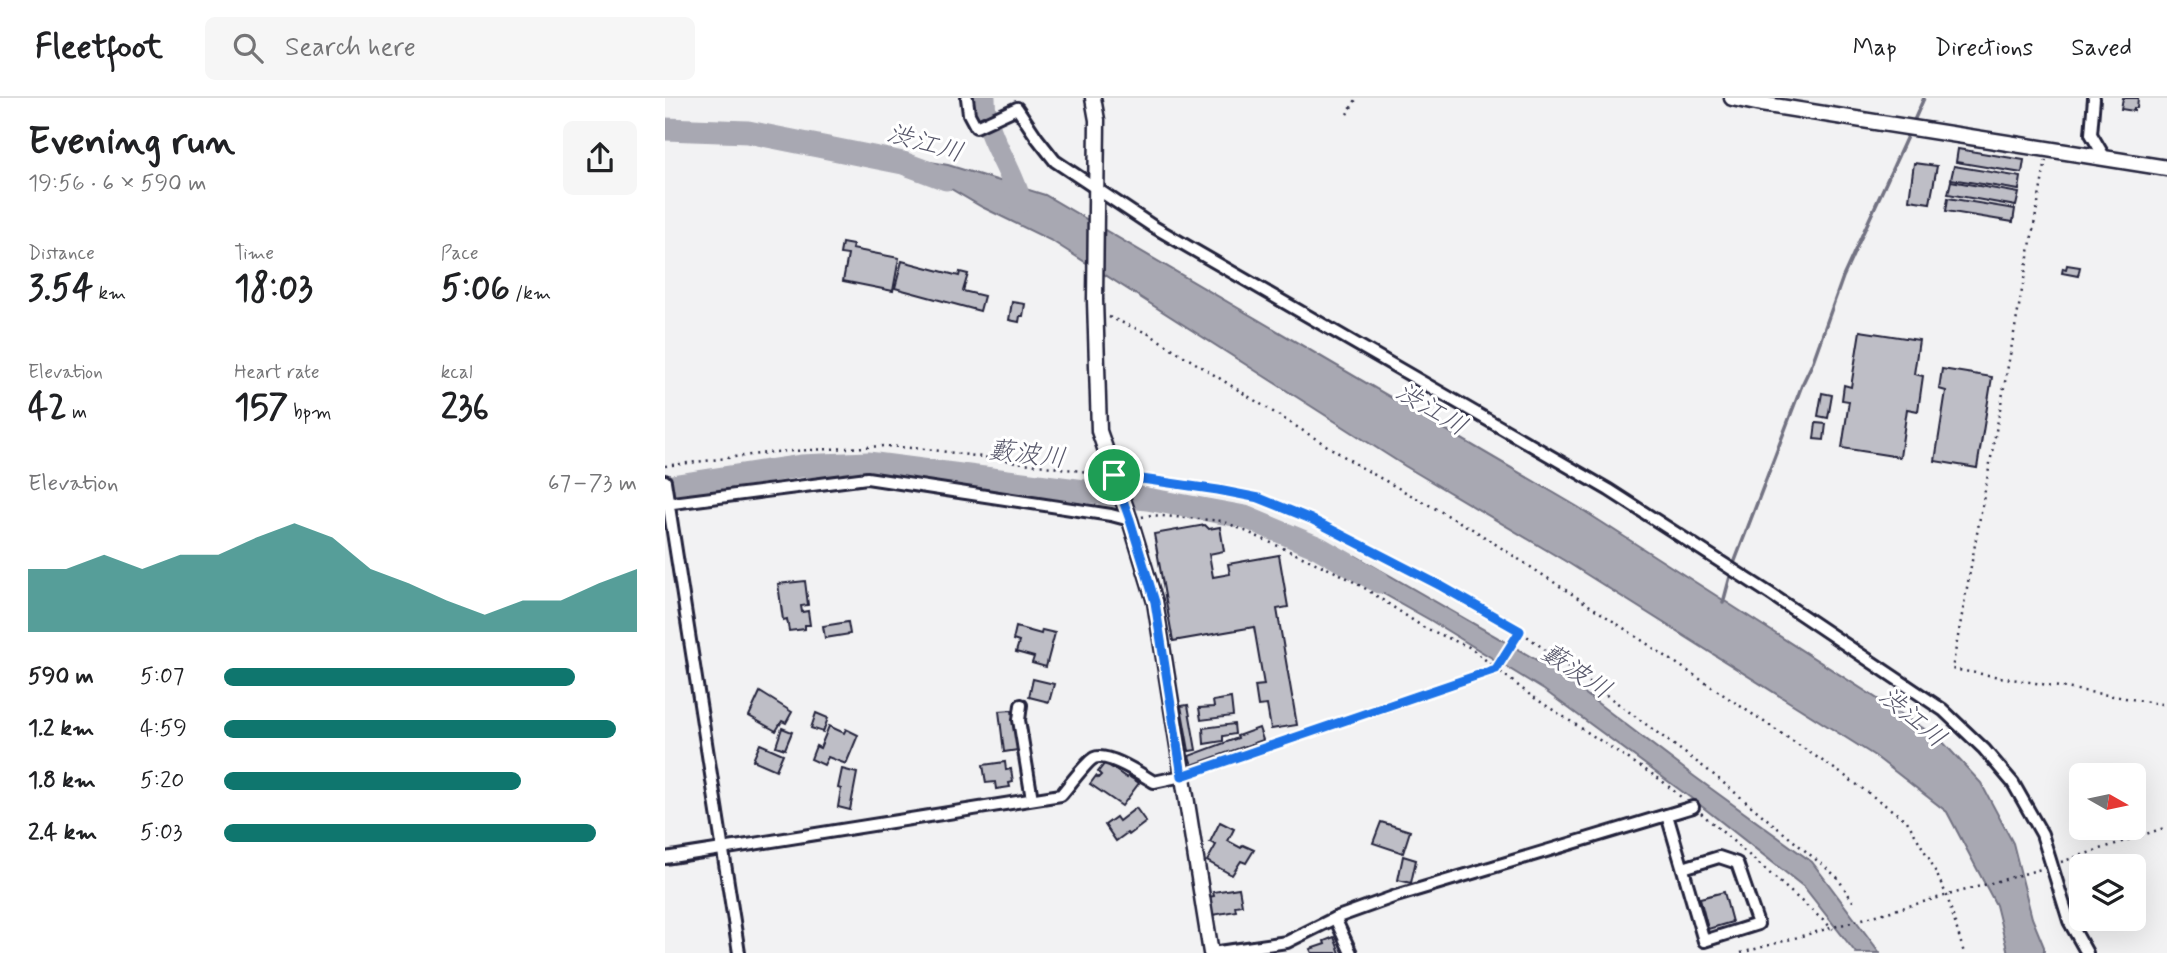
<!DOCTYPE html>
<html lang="en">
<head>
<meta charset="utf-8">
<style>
	:root { --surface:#fff; --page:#f6f6f6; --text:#202124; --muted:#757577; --line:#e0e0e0; --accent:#0f766e }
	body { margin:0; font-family:Mynerve,"Klee One",sans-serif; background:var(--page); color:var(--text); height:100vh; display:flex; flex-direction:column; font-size:26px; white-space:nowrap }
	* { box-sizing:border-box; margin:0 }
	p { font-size:23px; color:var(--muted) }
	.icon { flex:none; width:38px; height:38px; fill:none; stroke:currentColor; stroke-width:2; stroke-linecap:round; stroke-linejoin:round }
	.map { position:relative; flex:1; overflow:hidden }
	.details { display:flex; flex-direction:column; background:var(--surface); width:665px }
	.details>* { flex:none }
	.needle { width:46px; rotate:99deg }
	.buttons { position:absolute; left:1404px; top:665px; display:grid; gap:14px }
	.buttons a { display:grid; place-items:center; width:77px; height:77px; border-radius:10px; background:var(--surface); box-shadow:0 7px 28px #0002; font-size:35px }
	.pin { position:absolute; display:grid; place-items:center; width:60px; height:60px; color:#fff; margin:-30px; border:4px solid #fff; border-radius:50%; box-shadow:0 2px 7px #0007 }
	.round { display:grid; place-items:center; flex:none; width:74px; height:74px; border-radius:10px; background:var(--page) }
	.headline { display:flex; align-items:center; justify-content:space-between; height:119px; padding:0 28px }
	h1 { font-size:38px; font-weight:800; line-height:52px }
	.stats { display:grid; grid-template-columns:repeat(3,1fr); gap:10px; height:119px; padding:7px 28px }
	.stats div { display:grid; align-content:center }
	.stats b { font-size:35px; font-weight:800 }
	.stats small { font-size:19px; font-weight:400 }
	.stats p { font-size:19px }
	.chart { height:196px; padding:14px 28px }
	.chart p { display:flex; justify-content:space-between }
	.chart svg { width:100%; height:126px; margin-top:7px; fill:var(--accent); opacity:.7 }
	ul { padding:0 28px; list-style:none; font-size:23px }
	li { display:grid; grid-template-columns:112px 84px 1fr; align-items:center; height:52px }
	li i { height:18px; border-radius:9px; background:var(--accent) }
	header { display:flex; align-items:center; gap:42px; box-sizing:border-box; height:98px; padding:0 35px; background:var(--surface); border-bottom:2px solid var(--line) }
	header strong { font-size:33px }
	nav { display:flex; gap:38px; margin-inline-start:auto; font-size:24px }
	.search { width:490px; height:63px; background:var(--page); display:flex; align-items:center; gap:18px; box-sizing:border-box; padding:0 24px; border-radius:10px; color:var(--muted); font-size:26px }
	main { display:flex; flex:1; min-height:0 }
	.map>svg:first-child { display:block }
	.water { fill:#a8a8b2; stroke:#727282; stroke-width:2 }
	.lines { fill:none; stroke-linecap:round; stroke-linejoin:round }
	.stream { stroke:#727282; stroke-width:3.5 }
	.river { stroke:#a8a8b2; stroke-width:23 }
	.building { fill:#bebec6; stroke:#22223b; stroke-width:2 }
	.minor-casing { stroke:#22223b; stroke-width:16 }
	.tertiary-casing { stroke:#22223b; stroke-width:19 }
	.path { stroke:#22223b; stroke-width:2.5; stroke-dasharray:2 5; stroke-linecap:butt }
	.minor { stroke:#fff; stroke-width:10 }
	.tertiary { stroke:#fff; stroke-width:14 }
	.route-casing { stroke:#fff; stroke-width:14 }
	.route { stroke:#1a73e8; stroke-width:9 }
	.labels { text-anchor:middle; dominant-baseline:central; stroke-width:6; stroke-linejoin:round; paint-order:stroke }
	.water-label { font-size:26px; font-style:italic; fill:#58586b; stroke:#fff }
</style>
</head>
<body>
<header>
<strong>Fleetfoot</strong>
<div class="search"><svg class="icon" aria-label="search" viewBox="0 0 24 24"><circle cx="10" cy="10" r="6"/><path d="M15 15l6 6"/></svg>Search here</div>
<nav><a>Map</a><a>Directions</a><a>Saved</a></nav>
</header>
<main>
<section class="details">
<div class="headline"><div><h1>Evening run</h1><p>19:56 · 6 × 590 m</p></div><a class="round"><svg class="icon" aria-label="share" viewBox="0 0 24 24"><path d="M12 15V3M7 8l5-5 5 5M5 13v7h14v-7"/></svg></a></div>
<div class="stats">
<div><p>Distance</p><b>3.54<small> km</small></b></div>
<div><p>Time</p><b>18:03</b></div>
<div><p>Pace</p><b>5:06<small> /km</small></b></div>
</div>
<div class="stats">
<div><p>Elevation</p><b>42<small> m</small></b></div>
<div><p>Heart rate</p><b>157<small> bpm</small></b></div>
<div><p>kcal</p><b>236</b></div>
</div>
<div class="chart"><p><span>Elevation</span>67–73 m</p>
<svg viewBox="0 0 160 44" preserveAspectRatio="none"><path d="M0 44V22L10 22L20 17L30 22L40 17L50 17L60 11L70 6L80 11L90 22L100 27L110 33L120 38L130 33L140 33L150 27L160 22V44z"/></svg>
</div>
<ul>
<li><b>590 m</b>5:07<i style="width:85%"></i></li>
<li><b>1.2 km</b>4:59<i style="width:95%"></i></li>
<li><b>1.8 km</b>5:20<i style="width:72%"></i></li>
<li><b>2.4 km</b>5:03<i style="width:90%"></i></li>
</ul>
</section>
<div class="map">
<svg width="1502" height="855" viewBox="0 0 1502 855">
	<rect width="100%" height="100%" fill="#f2f2f3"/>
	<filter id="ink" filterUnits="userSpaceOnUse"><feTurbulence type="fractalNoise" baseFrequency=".0143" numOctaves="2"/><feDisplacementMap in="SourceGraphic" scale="14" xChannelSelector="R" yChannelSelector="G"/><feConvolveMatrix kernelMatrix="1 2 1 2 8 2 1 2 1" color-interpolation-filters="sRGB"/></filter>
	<g filter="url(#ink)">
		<g class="water">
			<polygon points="230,58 283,67 380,97 913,409 1275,641 1316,685 1348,745 1367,820 1379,849 1379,855 1343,855 1331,807 1282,714 1210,658 905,466 740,368 387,143 317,109"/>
			<polygon points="691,458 889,572 1030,679 1147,764 1215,855 1191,855 1139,789 1030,703 879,592 765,522 687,478"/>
		</g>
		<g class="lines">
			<g class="stream">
				<polyline points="1247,27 1259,0"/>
				<polyline points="1068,468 1137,287 1147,266 1178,179 1244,34"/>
				<polyline points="1058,505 1066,475"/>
			</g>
			<g class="river">
				<path d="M319 0C319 39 347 68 355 104"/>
				<polyline points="0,31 83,34 238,65 281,81"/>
				<polyline points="0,389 136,368 203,365 482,401 580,419 654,450 714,484"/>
			</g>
		</g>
		<g class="building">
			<polygon points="1458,0 1473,0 1472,10 1469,10 1469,13 1456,11"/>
			<polygon points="1293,51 1359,62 1357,75 1291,64"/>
			<polygon points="1249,65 1272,68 1265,105 1244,102"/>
			<polygon points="1289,68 1356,79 1354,92 1286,81"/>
			<polygon points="1286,83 1354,95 1351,108 1283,96"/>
			<polygon points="1283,100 1350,111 1348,124 1281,113"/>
			<polygon points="177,145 188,147 187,151 234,160 228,193 178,183 183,157 175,156"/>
			<polygon points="237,163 294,178 295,174 303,176 298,193 319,198 315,213 230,190"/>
			<polygon points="1402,167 1415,169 1413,178 1397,175 1398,170 1401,171"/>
			<polygon points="347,204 360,206 358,218 355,218 354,224 344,222"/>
			<polygon points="1195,233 1254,242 1249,276 1258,278 1253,313 1242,311 1235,359 1177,350 1184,303 1177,302 1179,287 1186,289"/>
			<polygon points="1277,271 1327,279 1312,370 1270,363 1281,293 1274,291"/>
			<polygon points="1157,295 1167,297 1163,320 1153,318"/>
			<polygon points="1151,325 1161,326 1159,342 1149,341"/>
			<polygon points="540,427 544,431 555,429 559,453 544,456 548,479 565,476 563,466 614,457 623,509 612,511 632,627 606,631 602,607 593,608 590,588 599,587 589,529 508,543 489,436"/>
			<polygon points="140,483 143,507 136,508 137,514 143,513 145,527 140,527 140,531 124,533 122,521 118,522 113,486"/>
			<polygon points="183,524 185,536 160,540 158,528"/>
			<polygon points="351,529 376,536 377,532 390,535 381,569 367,565 369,559 351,554 354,544 348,542"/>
			<polygon points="368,581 389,586 384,604 364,599"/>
			<polygon points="95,594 127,614 121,625 117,623 111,633 84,618"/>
			<polygon points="566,600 568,618 536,622 534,610 549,609 548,603"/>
			<polygon points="523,607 531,652 524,653 516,608"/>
			<polygon points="347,612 353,652 339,654 334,613"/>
			<polygon points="151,615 163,620 158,634 146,630"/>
			<polygon points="569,626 570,636 558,638 558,643 539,646 538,630"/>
			<polygon points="164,628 179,635 181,631 193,637 181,666 163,659 159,667 146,661 151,648 155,650"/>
			<polygon points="117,630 127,634 120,651 111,648"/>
			<polygon points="594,630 598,642 527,667 524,658 573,640 572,638"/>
			<polygon points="95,646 118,656 111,672 88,662"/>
			<polygon points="340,664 341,672 346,671 348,684 344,685 345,689 331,691 330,684 321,685 318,667"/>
			<polygon points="440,665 462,680 463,678 474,685 457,708 425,686 431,678 433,680 436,677 433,674"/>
			<polygon points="177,671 192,675 185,712 173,709 176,691 173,690"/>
			<polygon points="471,710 481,724 464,737 462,735 451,743 440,727 451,719 454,723"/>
			<polygon points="555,724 569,731 563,743 576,750 578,747 589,752 581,765 576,763 567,777 542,763 551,747 545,744"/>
			<polygon points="716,724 745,733 738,755 708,745"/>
			<polygon points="738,758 751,762 746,785 733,782"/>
			<polygon points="574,790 577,807 570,808 571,813 547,817 544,799 549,798 548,794"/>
			<polygon points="1059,794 1067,824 1043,831 1035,800"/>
			<polygon points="669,839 675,855 647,855 645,851 660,846 659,843"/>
		</g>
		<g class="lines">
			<g class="minor-casing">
				<g id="minor">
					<polyline points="302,0 304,16 311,29 352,10 372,40 390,63 489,129 944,392 1104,495 1278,612 1319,651 1348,685 1377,736 1404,823 1422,855"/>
					<polyline points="1429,0 1426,36 1440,60"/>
					<polyline points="0,383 74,855"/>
					<polyline points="0,406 202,380 446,417 465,422"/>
					<polyline points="356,607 354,622 367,701"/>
					<polyline points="1002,717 1039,843 1093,826 1072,765 1054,759 1018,770"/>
					<path d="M0 760 396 697C403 689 422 663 429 660 443 654 477 677 489 684L517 678"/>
					<polyline points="670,820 686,855"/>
					<polyline points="547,855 622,844 670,820 731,798 1028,709"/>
				</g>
			</g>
			<g class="tertiary-casing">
				<g id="tertiary">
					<polyline points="428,0 432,22 430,202 434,333 465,422 490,504 546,855"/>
					<polyline points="1067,0 1096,6 1502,70"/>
				</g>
			</g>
			<g class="path">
				<polyline points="682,16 692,0"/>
				<polyline points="1381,62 1287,571 1502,607"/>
				<polyline points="444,219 484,236 699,371 809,432 942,519 1180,678 1242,723 1266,764 1282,798 1299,855"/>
				<polyline points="0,368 109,354 220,348 261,351 436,376"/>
				<polyline points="464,379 594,400 646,421 777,488 855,533 1044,673 1172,779 1189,805"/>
				<polyline points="477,419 486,417 558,423 677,477 701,491 758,529 804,549 865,597 996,682 1017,700"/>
				<polyline points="530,674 831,571 855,533"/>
				<polyline points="1036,715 1168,831"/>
				<polyline points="1396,764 1502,729"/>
				<polyline points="1076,855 1376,771"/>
			</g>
			<use href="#minor" class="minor"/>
			<use href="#tertiary" class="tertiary"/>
		</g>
	</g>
	<g class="lines" filter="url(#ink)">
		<g class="route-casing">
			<polygon id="route" points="449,377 553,392 594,400 646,421 776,488 855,533 831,571 517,678 490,504 465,422"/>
		</g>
		<use href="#route" class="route"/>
	</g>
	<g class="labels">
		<g class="water-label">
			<text transform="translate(260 46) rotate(16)">渋江川</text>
			<text transform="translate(766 312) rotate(31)">渋江川</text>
			<text transform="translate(362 357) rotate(7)">藪波川</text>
			<text transform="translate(911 574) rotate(34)">藪波川</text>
			<text transform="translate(1247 620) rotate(40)">渋江川</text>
		</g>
	</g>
</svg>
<div class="buttons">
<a><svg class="needle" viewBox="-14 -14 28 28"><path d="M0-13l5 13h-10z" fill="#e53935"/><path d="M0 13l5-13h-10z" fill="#757577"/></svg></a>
<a><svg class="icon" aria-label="layers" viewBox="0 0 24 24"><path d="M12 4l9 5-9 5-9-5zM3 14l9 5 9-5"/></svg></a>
</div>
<div class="pin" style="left:449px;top:377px;background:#1e9e55"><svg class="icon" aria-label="arrive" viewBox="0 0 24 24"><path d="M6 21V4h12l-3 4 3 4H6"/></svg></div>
</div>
</main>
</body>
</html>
